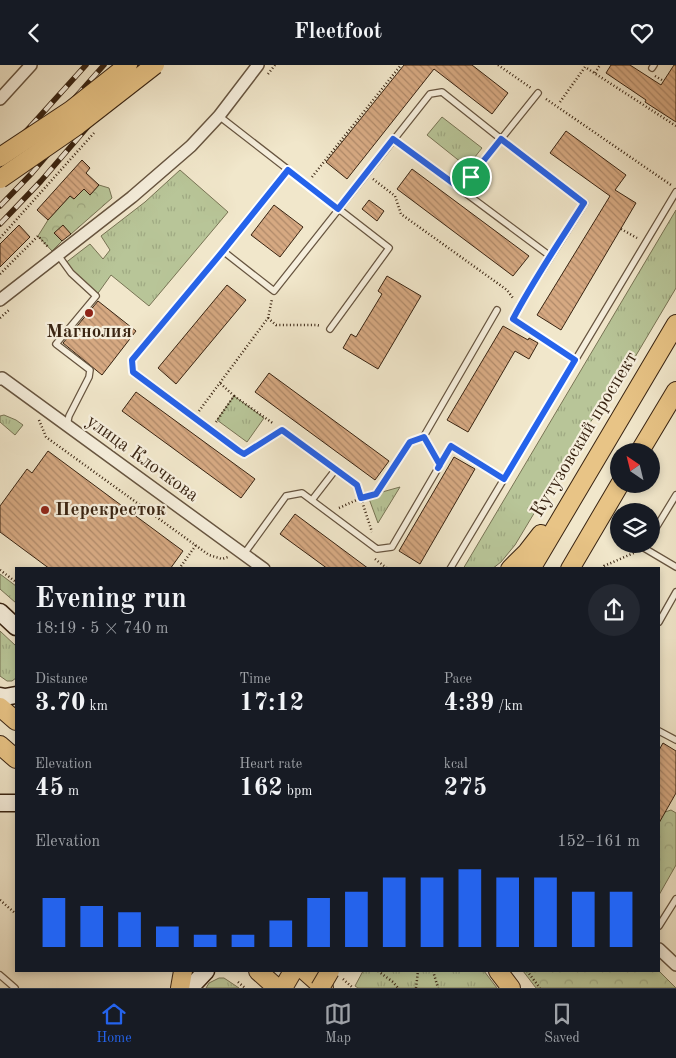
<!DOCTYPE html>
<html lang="en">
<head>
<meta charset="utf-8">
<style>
	:root { --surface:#171b24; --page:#242831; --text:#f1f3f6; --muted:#9ea1a6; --line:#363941; --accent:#2563eb }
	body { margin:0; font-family:"Old Standard TT",serif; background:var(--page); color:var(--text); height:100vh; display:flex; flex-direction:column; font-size:19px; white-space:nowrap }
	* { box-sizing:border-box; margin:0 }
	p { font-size:16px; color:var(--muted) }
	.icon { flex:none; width:28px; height:28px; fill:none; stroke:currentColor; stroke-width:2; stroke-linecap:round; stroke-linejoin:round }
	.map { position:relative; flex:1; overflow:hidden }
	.sheet { position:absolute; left:15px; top:502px; width:645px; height:405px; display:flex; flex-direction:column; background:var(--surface); border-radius:0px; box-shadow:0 2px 8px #0003 }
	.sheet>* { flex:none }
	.needle { width:32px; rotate:325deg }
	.tools { position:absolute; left:610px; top:378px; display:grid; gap:10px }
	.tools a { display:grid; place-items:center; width:50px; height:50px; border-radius:50%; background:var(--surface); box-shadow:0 2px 8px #0003; font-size:25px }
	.pin { position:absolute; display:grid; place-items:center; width:42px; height:42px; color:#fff; margin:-21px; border:2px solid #fff; border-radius:50%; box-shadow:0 1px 5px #0007 }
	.round { display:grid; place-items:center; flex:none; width:52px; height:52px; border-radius:26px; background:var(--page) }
	.summary { display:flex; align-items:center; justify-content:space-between; height:85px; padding:0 20px }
	h1 { font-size:28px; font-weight:700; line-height:38px }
	.metrics { display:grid; grid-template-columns:repeat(3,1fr); gap:8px; height:85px; padding:5px 20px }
	.metrics div { display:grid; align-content:center }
	.metrics b { font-size:25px; font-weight:700 }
	.metrics small { font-size:14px; font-weight:400 }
	.metrics p { font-size:14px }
	.chart { height:140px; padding:10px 20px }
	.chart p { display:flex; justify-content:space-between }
	.chart svg { width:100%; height:90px; margin-top:5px; stroke:var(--accent); stroke-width:6 }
	header { display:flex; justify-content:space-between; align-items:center; height:65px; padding:0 20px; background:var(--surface); font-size:22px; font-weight:700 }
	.menu { display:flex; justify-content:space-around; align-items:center; height:70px; border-top:1px solid var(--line); background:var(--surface); font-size:14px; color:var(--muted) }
	.menu a { display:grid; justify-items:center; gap:2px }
	.menu .current { color:var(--accent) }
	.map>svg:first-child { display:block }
	.grass { fill:url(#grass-tufts); stroke:#787455 }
	.forest { fill:url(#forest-crowns); stroke:#787455 }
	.building { fill:url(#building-back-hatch); stroke:#392412 }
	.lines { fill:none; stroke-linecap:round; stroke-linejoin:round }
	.lane-casing { stroke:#675540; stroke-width:8 }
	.street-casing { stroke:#675540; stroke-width:14 }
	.secondary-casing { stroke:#392412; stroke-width:19 }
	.primary-casing { stroke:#392412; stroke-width:20 }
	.path { stroke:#392412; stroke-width:2.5; stroke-dasharray:1 2.5; stroke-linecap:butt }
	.lane { stroke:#f6efdd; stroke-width:5.5 }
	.street { stroke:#f6efdd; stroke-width:11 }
	.secondary { stroke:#f6efdd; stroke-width:16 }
	.primary { stroke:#e8c486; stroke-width:18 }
	.rail-casing { stroke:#392412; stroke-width:5.5 }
	.rail { stroke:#f6efdd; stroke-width:4; stroke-dasharray:11; stroke-linecap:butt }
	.primary-bridge-casing { stroke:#392412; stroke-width:20; stroke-linecap:butt }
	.primary-bridge { stroke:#e8c486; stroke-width:18 }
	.route-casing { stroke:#fff; stroke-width:10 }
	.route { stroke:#2563eb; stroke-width:6 }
	.poi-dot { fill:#8f2418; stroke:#f6efdd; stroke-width:2 }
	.labels { text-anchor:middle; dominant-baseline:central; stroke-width:4.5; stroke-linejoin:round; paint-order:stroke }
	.poi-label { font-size:19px; font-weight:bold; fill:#392412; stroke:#f6efdd }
	.street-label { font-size:19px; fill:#392412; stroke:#f6efdd }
</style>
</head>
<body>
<header><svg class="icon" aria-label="back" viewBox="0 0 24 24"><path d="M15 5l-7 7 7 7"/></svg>Fleetfoot<svg class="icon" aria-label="heart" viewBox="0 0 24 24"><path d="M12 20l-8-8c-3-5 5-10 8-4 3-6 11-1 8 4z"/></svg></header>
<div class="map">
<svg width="676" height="923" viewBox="0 0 676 923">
	<defs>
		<pattern id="grass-tufts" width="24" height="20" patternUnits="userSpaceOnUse" patternTransform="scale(1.25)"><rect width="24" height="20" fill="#b8c598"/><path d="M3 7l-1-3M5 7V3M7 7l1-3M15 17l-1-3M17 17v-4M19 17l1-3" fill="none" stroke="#9fa982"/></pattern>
		<pattern id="forest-crowns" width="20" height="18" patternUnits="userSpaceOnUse" patternTransform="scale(1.25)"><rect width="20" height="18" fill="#b8c598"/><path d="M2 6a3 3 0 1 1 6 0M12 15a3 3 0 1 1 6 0" fill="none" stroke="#9fa982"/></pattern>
		<pattern id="building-back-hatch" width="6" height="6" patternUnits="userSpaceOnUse" patternTransform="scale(1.25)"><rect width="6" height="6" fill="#d6a982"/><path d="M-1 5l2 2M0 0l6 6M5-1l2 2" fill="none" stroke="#af8969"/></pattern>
	</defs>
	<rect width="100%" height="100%" fill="#f1e7cb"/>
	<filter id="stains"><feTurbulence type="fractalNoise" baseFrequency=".004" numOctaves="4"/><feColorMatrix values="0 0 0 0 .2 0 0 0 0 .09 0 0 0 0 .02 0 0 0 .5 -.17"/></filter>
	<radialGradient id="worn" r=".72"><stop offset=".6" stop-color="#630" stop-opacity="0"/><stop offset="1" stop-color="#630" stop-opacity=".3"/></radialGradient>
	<g class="grass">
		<polygon points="442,52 482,83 467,102 427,70"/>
		<polygon points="180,105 228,147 149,241 111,210 96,231 64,199 90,179 103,194 110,185 101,171 145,137"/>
		<polygon points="676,145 676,223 622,314 583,367 515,480 501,497 492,504 463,504"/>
		<polygon points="234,331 264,353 247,377 217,355"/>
		<polygon points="4,350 16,355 23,360 15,370 0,357 0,351"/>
		<polygon points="400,422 378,458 368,431"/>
		<polygon points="0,509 16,521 16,538 0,524"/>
		<polygon points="0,566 16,581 16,613 12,616 7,616 0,611"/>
		<polygon points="363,906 484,906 497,923 358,923 355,921"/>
		<polygon points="219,913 224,913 239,923 206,923 209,918"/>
	</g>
	<g class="forest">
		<polygon points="99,120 109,123 112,133 71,169 55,168 62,176 52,186 38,171 48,155 70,131 74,134 84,124 90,130"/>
		<polygon points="671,745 676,748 676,800 659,830 659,752 665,747"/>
		<polygon points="523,906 659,906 676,923 536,923"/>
	</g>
	<g class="building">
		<polygon points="404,0 472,0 508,28 492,49 434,4 347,114 326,97"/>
		<polygon points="611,0 630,0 661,20 674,0 676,0 676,57 645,37 646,35 606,8"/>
		<polygon points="566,66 626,110 615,125 636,138 561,265 537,250 610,131 550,88"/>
		<polygon points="82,95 90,103 86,108 99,120 90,130 84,124 74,134 70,131 48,155 37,145"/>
		<polygon points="412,104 529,191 513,211 397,124"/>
		<polygon points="369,135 384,146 377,156 362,144"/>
		<polygon points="274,140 303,162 280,192 251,170"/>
		<polygon points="19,160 30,172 0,202 0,179"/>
		<polygon points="63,160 71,169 62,176 54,168"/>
		<polygon points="387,211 421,231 378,304 343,283 351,269 356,272 382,229 378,226"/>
		<polygon points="227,220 246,235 176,319 158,303"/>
		<polygon points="98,236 136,266 102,310 63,278"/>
		<polygon points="503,261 528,275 529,273 538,278 529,294 515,286 468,367 447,355"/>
		<polygon points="269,308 389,396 375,415 255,327"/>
		<polygon points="136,327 255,414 241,433 122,346"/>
		<polygon points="48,386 183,486 170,504 50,504 0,467 0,441 27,404 32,408"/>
		<polygon points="454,392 475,404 420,499 399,486"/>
		<polygon points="295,449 369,504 328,504 280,469"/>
		<polygon points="663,678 676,686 676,728 659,758 659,685"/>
	</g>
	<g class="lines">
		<g class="lane-casing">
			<g id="lane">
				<polyline points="652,3 654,0"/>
				<polyline points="219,51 389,183 330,264"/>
				<polyline points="393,74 550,191"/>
				<polyline points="461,124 538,28"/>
				<polyline points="223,186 288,105"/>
				<polyline points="58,190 71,208 96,231 56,279 90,305 89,312 69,351 67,360"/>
				<polyline points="357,420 282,365 244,389 133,307 132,295 223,186 274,226 430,29 442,27 501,74 585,138 520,240"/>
				<polyline points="312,435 336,404"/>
				<polyline points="651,471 676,430"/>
				<polyline points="647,479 644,483 676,502"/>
				<polyline points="244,489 286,431 302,428 377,484 392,482 440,400 424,371 497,245"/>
				<polyline points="450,504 676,127"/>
				<polyline points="659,557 676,527"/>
				<polyline points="659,666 676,675"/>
				<polyline points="659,861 676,834"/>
				<polyline points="0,910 15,923"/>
			</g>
		</g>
		<g class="street-casing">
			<g id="street">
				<polyline points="0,34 31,0"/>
				<polyline points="0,235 132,132 191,81 219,51 258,0"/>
				<polyline points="0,314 2,313 264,504"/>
				<polyline points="659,884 676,900"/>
			</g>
		</g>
		<g class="secondary-casing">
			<g id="secondary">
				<polyline points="0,547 16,562"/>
				<polyline points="0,631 5,632 16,630"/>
				<polyline points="0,738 16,738"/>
				<polyline points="190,923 206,906"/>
			</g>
		</g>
		<g class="primary-casing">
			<g id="primary">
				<polyline points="640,386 676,326"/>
				<polyline points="510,504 527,487 541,469"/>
				<polyline points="531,504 676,259"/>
				<polyline points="570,504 620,419"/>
				<polyline points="0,642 16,656"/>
				<polyline points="0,680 16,694"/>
				<polyline points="258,906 277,923"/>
				<polyline points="305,906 324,923"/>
				<polyline points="498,906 511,923"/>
				<polyline points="180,923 183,906"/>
				<polyline points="283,923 293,906"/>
			</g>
		</g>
		<g class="path">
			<polyline points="498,0 531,23"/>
			<polyline points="595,8 600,0"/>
			<polyline points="268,9 275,0"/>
			<polyline points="655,11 662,15"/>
			<polyline points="546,34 671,120"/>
			<polyline points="560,37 585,2 676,61"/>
			<polyline points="312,112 401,0"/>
			<polyline points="373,114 395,131 401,149 507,225 513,233"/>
			<polyline points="621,164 637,173"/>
			<polyline points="0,173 94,68"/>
			<polyline points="0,209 38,171 49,183"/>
			<polyline points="516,247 513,254 569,291"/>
			<polyline points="0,253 10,244"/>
			<polyline points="268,253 276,260 317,260 321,261"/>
			<polyline points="234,331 274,359"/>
			<polyline points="199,346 268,253 272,234"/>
			<polyline points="39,355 46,372 209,490 222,494 228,492"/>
			<polyline points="216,357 234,331 220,318"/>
			<polyline points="445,391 451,381 496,409"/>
			<polyline points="359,427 372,467"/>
			<polyline points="339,443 361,433 376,429 410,377 415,375"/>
			<polyline points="375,494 388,504"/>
			<polyline points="179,504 196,480"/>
			<polyline points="602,504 604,501 636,487"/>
			<polyline points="0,505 16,517"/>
			<polyline points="0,835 16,849"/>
			<polyline points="378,906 393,917 398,923"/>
			<polyline points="433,906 438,923"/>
			<polyline points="527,906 540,923"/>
			<polyline points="343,914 353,923"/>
			<polyline points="238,917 245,923"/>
			<polyline points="416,923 418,906"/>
		</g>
		<use href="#lane" class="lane"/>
		<use href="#street" class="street"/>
		<use href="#secondary" class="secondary"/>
		<use href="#primary" class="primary"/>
		<g class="rail-casing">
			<g id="rail">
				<polyline points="0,94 30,62 86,0"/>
				<polyline points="0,112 42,70 104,0"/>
				<polyline points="0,141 32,108 124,0"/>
				<polyline points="0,159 41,116 141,0"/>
			</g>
		</g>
		<use href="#rail" class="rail"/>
		<g class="primary-bridge-casing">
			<g id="primary-bridge">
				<polyline points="0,92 71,45 128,0"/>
				<polyline points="0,114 78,60 155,0"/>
				<polyline points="320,923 330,906"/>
			</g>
		</g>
		<use href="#primary-bridge" class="primary-bridge"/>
	</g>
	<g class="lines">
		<g class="route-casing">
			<path id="route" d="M393 74 461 124 501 74 584 138C560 176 534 214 513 254L575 295 504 414 451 381 438 403 440 400 424 372 410 377 376 429 361 433 357 420 282 365 244 389 239 386 133 307 132 295 223 186 288 105 338 144Z"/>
		</g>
		<use href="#route" class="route"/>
	</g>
	<g class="poi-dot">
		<circle cx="89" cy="248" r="5"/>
		<circle cx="45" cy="445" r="5"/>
	</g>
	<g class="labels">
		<g class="poi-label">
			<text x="89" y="267">Магнолия</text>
			<text x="55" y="445" text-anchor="start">Перекресток</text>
		</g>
		<g class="street-label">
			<text transform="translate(585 370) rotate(-59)">Кутузовский проспект</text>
			<text transform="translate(142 394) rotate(36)">улица Клочкова</text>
		</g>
	</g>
	<rect width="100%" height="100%" filter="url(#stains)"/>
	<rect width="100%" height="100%" fill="url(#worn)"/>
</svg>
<div class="tools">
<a><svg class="needle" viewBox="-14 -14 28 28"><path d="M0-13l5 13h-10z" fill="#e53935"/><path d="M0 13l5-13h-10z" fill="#9ea1a6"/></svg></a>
<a><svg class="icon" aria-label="layers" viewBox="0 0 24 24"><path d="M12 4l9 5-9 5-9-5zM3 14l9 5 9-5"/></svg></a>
</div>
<div class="pin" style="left:471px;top:112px;background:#1e9e55"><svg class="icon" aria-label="arrive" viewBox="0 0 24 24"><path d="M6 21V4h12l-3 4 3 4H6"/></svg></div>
<section class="sheet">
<div class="summary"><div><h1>Evening run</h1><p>18:19 · 5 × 740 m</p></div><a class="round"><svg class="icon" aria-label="share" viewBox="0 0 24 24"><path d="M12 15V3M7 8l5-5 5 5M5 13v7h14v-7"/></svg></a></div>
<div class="metrics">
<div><p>Distance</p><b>3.70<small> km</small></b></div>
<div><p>Time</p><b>17:12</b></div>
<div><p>Pace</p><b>4:39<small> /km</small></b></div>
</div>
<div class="metrics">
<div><p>Elevation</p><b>45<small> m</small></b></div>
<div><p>Heart rate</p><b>162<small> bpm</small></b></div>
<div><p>kcal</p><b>275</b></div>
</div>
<div class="chart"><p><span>Elevation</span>152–161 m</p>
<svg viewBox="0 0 160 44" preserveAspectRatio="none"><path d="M5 44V20M15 44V24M25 44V27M35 44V34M45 44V38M55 44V38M65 44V31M75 44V20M85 44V17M95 44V10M105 44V10M115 44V6M125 44V10M135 44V10M145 44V17M155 44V17"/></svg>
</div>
</section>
</div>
<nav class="menu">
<a class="current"><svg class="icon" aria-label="home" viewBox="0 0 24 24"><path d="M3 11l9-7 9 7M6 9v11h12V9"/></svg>Home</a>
<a><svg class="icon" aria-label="map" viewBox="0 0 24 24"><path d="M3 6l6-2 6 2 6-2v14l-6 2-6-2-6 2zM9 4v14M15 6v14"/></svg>Map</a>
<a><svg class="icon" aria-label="saved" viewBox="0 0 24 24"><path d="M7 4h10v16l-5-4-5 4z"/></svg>Saved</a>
</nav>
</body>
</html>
